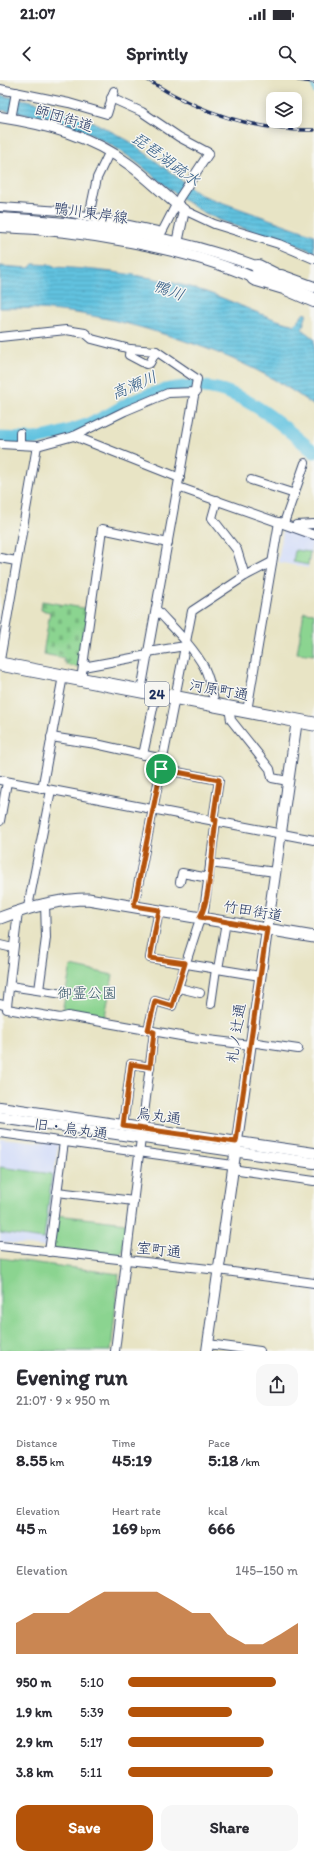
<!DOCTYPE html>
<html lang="en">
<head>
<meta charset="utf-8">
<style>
	:root { --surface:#fff; --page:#f7f7f7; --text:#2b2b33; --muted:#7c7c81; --accent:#b45309 }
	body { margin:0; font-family:Itim,"Klee One",sans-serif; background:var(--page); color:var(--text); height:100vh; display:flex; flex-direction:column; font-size:15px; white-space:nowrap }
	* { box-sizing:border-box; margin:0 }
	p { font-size:13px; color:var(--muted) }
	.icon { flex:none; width:22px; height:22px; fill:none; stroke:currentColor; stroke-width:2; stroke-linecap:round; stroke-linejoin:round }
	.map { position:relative; height:1271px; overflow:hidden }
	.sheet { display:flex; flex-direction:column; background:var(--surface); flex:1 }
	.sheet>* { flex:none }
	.buttons { position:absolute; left:266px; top:12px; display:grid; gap:8px }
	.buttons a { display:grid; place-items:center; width:36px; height:36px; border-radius:8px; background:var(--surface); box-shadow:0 2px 10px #0003; font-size:20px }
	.pin { position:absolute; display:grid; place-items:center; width:34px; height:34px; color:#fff; margin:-17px; border:2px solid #fff; border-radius:50%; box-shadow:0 1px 4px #0007 }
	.round { display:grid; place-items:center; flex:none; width:42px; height:42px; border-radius:12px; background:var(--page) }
	.headline { display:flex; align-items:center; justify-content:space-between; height:68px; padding:0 16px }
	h1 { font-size:22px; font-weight:700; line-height:30px }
	.figures { display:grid; grid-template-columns:repeat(3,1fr); gap:6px; height:68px; padding:4px 16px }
	.figures div { display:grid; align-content:center }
	.figures b { font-size:17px; font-weight:700 }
	.figures small { font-size:11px; font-weight:400 }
	.figures p { font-size:11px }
	.chart { height:112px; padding:8px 16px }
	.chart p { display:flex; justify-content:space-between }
	.chart svg { width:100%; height:72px; margin-top:4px; fill:var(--accent); opacity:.7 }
	.action { display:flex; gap:8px; margin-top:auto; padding:8px 16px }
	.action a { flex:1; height:46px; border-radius:12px; background:var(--accent); color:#fff; font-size:16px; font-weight:700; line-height:46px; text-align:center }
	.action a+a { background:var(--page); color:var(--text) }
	ul { padding:0 16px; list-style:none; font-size:13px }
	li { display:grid; grid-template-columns:64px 48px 1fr; align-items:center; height:30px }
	li i { height:10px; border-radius:5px; background:var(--accent) }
	.status { display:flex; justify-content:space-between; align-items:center; height:28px; padding:0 20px; background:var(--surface); direction:ltr }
	.status svg { height:11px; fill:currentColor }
	header { display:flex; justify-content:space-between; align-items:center; height:52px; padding:0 16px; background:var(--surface); font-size:18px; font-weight:700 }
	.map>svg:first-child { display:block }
	.built { fill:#d0daf9 }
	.green { fill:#8bd490; stroke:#538277 }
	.cemetery { fill:url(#cemetery-stones); stroke:#538277 }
	.water { fill:url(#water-rules); stroke:#3e799f }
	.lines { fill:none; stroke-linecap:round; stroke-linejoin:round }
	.stream { stroke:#62c3e0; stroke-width:2 }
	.river { stroke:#62c3e0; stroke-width:13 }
	.minor-casing { stroke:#3a4a6d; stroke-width:10 }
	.tertiary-casing { stroke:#3a4a6d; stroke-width:12 }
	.secondary-casing { stroke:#3a4a6d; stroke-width:13 }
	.trunk-casing { stroke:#3a4a6d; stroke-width:15 }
	.motorway-casing { stroke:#3a4a6d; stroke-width:16 }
	.minor { stroke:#fff; stroke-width:8 }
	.tertiary { stroke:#fff; stroke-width:10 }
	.secondary { stroke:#fff; stroke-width:11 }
	.trunk { stroke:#fff; stroke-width:13 }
	.motorway { stroke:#fff; stroke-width:14 }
	.rail-casing { stroke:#1b2f5e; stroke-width:3.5 }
	.rail { stroke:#f6f6f2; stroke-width:2; stroke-dasharray:6; stroke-linecap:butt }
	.route-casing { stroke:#fff; stroke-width:8 }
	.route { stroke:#b45309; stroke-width:5 }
	.labels { text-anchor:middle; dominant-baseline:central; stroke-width:3; stroke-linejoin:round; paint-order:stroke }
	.shield { fill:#f6f6f2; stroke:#5d6b8a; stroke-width:1 }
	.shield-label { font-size:14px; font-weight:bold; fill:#1b2f5e }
	.street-label { font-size:15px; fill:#1b2f5e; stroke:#f6f6f2 }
	.park-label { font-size:15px; fill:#37586a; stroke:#f6f6f2 }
	.water-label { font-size:16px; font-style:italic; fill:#305b85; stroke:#f6f6f2 }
</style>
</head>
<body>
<div class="status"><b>21:07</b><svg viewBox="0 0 49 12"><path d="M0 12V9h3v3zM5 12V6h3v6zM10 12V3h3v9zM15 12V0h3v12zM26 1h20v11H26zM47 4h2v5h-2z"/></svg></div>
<header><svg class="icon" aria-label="back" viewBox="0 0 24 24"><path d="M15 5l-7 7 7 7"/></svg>Sprintly<svg class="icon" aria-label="search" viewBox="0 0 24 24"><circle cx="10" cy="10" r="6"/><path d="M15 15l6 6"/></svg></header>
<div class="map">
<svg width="314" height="1271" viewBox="0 0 314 1271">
	<defs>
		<pattern id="cemetery-stones" width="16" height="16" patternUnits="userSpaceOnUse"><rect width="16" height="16" fill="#8bd490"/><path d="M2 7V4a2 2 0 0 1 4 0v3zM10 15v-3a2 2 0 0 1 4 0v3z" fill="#77b67f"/></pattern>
		<pattern id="water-rules" width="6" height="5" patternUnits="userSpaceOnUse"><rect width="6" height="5" fill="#62c3e0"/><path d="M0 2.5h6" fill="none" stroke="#509fb9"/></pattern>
	</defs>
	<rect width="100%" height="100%" fill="#f6f6f2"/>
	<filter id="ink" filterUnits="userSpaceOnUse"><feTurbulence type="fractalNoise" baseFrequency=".025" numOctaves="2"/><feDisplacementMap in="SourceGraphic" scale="8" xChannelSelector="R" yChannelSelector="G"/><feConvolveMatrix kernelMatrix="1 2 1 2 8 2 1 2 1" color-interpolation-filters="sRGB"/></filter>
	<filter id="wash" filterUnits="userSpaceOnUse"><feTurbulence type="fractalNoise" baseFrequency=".012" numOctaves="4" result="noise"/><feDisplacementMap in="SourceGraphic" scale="16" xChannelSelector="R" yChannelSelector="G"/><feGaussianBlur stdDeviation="0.9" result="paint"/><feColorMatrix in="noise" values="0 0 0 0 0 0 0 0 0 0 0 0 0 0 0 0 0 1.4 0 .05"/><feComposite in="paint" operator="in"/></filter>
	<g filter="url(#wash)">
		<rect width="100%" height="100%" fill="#e8e4c5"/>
		<g class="built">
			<polygon points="286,450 313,461 308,488 278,482 283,451"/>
			<polygon points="0,1058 58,1064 45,1167 0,1162"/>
		</g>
		<g class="green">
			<polygon points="295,470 310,472 308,485 293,482"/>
			<polygon points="304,532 314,533 314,575 297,573"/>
			<polygon points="71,886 113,895 105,936 102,938 62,931"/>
			<polygon points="0,1087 52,1094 44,1159 0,1153"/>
			<polygon points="57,1135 126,1143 123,1171 118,1175 56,1169 53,1165"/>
			<polygon points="0,1178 119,1194 111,1271 0,1271"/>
		</g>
		<polygon class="cemetery" points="42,521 89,529 79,587 66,585 67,582 64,582 64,578 43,574 50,532 41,530"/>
		<g class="water">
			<path d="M0 15 32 21 86 38 129 61 201 115 314 155V172C278 155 237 151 203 132 174 116 152 92 125 74 87 48 45 37 0 30Z"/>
			<path d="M33 184 53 185 55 187C107 190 157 196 206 212 236 222 264 238 295 245L304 233 307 234 302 249 314 259V326C272 294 228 275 179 259 118 239 65 227 0 228V186L29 188Z"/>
		</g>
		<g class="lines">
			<polyline class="stream" points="311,0 314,13"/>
			<path class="river" d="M0 358C10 358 20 359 30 359 46 359 75 349 89 344 103 339 115 331 127 324 158 309 193 300 227 312 260 324 288 350 314 372"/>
		</g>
	</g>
	<g filter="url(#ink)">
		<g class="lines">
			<g class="minor-casing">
				<g id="minor">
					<polyline points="0,9 69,23 107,34 114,11"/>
					<polyline points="11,39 16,12"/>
					<polyline points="0,127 62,131 162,152 180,117 209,73 179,57 142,32 111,18"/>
					<polyline points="184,130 214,144 279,164 314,179"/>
					<polyline points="89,136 97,98 110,71"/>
					<polyline points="0,257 66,250 85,253 92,259 130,269 156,271 197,299 141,611"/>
					<polyline points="130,269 129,275 146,284 150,283 156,271"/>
					<polyline points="74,356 180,398"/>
					<polyline points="0,364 37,366 0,580"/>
					<polyline points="20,365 20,353"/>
					<polyline points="37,366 74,356 125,331 168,313 196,312"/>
					<polyline points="251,400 295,414"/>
					<polyline points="178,407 314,455"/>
					<polyline points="217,420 212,438 237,470 245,496"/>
					<polyline points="284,443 305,383"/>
					<polyline points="294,447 296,445 314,444"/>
					<polyline points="0,478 16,481"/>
					<path d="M156 529C172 547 192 565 204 587 210 599 212 612 215 625"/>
					<polyline points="148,572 185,566"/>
					<polyline points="83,587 148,575"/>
					<polyline points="81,600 102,449 168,463"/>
					<polyline points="229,628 231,640 270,689 272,698 288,701"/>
					<polyline points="247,631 279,442"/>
					<polyline points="51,657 96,664 163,679"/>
					<polyline points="143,675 156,614"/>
					<polyline points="161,689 219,700 213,740"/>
					<polyline points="0,700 314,760"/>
					<polyline points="42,709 63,596"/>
					<polyline points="0,741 7,702"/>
					<polyline points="210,783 275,792"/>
					<polyline points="180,802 182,793 209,798"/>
					<polyline points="134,826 192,531 245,496 272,482"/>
					<polyline points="28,827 51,710"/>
					<polyline points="159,830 150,878 260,896"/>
					<polyline points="0,865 13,868"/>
					<polyline points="218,889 226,842"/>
					<polyline points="10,906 63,914"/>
					<polyline points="179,908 200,913"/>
					<polyline points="39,910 46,858 45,823"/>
					<polyline points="0,924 7,926 7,929 60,938 68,936 192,958 250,965"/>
					<polyline points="211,924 216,889"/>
					<polyline points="7,926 18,831"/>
					<polyline points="148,950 155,921 172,926 198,845 204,831 216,740"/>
					<polyline points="250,962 298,969"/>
					<polyline points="123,1046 131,984 150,987"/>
					<polyline points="0,1053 233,1085"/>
					<polyline points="232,1089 314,1101"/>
					<polyline points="57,1112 134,1121"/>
					<polyline points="0,1166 218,1190 314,1203"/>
					<polyline points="49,1172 64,1062"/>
					<polyline points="208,1264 260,1271"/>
					<polyline points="115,1271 154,952"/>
				</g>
			</g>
			<g class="tertiary-casing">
				<g id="tertiary">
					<path d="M0 37C46 44 92 56 130 85 149 99 165 116 184 130L176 168"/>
					<path d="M0 138C89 142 181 158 264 189"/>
					<path d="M0 147C80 150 186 167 259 200"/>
					<polyline points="281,195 314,207"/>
					<polyline points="0,1027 314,1073"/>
					<polyline points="0,1037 314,1083"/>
					<polyline points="207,1271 297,640"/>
				</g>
			</g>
			<g class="secondary-casing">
				<path id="secondary" d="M0 838C29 827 57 819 88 819L314 857"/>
			</g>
			<g class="trunk-casing">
				<polyline id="trunk" points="0,584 314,644"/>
			</g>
			<g class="motorway-casing">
				<g id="motorway">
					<polyline points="258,187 286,201"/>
					<polyline points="254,198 284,207 314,220"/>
				</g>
			</g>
			<use href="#minor" class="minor"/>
			<use href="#tertiary" class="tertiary"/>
			<use href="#secondary" class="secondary"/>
			<use href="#trunk" class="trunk"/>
			<use href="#motorway" class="motorway"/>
			<g class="rail-casing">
				<g id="rail">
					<path d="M148 0C197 32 255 51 314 50"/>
					<polyline points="298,0 314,2"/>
				</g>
			</g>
			<use href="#rail" class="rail"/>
		</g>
	</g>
	<g class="lines" filter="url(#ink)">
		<g class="route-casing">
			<path id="route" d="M161 689 219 700 213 740H216C212 764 211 819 200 837L267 849 236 1062 123 1046 131 984 150 987 154 952 148 950 155 921 172 926 185 883 150 878 159 830 134 826Z"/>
		</g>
		<use href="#route" class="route"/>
	</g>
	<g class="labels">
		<rect class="shield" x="145" y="602" width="24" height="24" rx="3"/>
		<g class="shield-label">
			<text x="157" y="614">24</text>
		</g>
		<g class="street-label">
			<text transform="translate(64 38) rotate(17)">師団街道</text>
			<text transform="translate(91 133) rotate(8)">鴨川東岸線</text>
			<text transform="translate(219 610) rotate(10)">河原町通</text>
			<text transform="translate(253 831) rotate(10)">竹田街道</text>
			<text transform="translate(236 953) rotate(-82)">札ノ辻通</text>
			<text transform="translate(159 1036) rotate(8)">烏丸通</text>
			<text transform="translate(71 1049) rotate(8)">旧・烏丸通</text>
			<text transform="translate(159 1170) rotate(6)">室町通</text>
		</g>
		<g class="park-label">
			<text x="87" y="913">御霊公園</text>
		</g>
		<g class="water-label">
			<text transform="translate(166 79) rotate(36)">琵琶湖疏水</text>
			<text transform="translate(169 210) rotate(20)">鴨川</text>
			<text transform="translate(134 305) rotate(-23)">高瀬川</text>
		</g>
	</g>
</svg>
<div class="buttons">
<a><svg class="icon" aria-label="layers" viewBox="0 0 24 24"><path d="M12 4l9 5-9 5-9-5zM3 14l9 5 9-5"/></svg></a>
</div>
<div class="pin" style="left:161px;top:689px;background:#1e9e55"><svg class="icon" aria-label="arrive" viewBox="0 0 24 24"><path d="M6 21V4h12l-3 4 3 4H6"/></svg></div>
</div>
<section class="sheet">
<div class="headline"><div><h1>Evening run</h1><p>21:07 · 9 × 950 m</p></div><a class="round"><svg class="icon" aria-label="share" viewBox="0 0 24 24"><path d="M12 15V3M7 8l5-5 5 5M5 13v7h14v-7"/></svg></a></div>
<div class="figures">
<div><p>Distance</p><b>8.55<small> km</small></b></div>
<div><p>Time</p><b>45:19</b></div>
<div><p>Pace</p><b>5:18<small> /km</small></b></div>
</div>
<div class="figures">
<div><p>Elevation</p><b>45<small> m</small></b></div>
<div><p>Heart rate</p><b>169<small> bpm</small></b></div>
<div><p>kcal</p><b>666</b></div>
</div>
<div class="chart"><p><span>Elevation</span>145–150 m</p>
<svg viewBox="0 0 160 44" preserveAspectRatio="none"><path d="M0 44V25L10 19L20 19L30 19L40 12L50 6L60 6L70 6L80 6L90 12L100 19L110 19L120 32L130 38L140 38L150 32L160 25V44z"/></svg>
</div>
<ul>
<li><b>950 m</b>5:10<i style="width:87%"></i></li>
<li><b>1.9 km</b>5:39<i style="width:61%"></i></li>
<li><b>2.9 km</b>5:17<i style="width:80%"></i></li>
<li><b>3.8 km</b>5:11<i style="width:85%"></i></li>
</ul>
<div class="action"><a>Save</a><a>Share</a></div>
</section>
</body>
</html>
